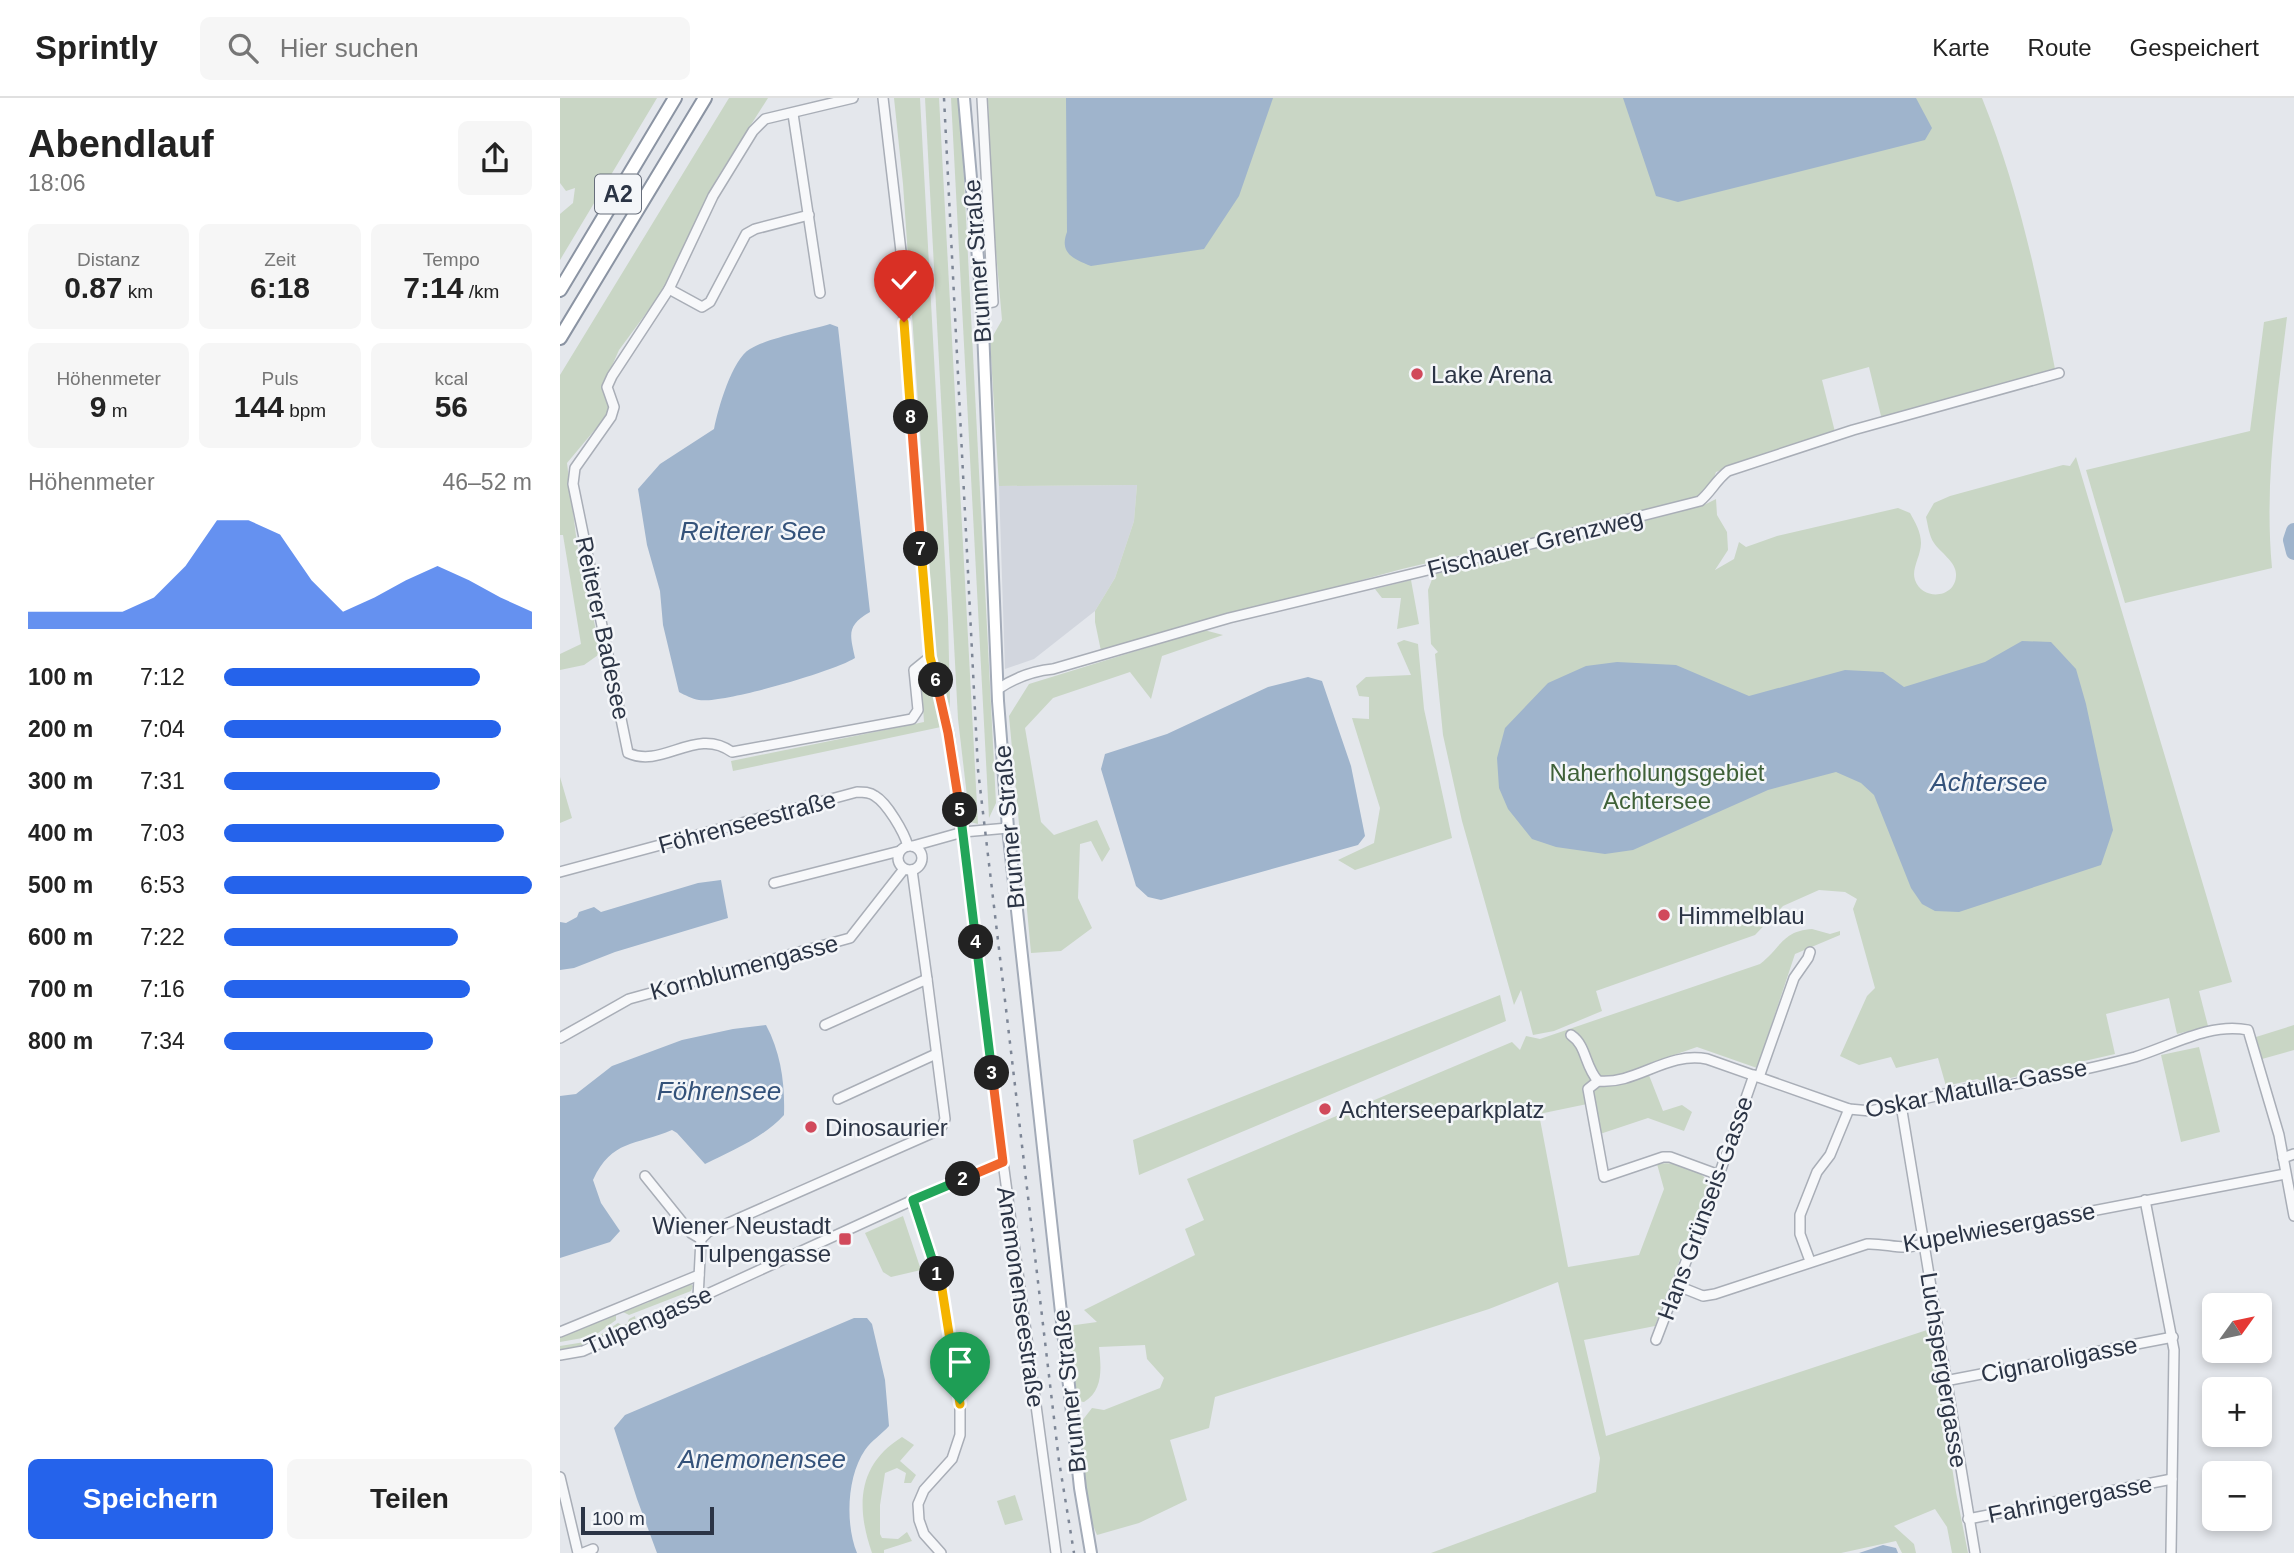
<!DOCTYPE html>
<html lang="de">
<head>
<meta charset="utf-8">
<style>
	:root { --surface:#fff; --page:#f6f6f6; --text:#222; --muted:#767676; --line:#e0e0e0; --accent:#2563eb }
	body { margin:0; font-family:Helvetica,sans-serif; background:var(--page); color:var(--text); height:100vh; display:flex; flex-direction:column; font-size:26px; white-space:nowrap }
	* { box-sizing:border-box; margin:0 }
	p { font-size:23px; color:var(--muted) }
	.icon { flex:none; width:38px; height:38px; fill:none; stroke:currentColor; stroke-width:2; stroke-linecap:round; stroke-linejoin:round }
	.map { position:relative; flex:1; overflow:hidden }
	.sheet { display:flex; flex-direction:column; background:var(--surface); width:560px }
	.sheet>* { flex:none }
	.needle { width:46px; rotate:57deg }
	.fabs { position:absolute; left:1642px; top:1195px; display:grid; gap:14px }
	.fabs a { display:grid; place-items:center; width:70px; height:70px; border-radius:10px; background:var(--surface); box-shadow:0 4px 10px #0003; font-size:35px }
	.scale { position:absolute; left:21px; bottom:18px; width:133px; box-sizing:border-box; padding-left:7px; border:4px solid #2b3445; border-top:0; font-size:19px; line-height:24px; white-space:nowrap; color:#2b3445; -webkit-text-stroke:5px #f4f6f9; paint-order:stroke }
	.pin { position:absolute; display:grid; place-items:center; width:60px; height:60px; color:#fff; margin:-72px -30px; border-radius:50% 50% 50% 0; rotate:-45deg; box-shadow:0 0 7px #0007 }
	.pin .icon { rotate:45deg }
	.km { position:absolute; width:35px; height:35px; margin:-18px; border-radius:50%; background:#222; color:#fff; font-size:19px; line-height:35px; text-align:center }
	.round { display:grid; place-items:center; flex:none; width:74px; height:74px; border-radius:10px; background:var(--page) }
	.overview { display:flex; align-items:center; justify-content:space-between; height:119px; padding:0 28px }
	h1 { font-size:38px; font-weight:700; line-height:52px }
	.metrics { display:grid; grid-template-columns:repeat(3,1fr); gap:10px; height:119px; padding:7px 28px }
	.metrics div { display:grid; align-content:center; border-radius:10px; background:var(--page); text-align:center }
	.metrics b { font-size:30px; font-weight:700 }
	.metrics small { font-size:19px; font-weight:400 }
	.metrics p { font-size:19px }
	.chart { height:196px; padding:14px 28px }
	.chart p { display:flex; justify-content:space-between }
	.chart svg { width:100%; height:126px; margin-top:7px; fill:var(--accent); opacity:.7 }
	.button { display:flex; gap:14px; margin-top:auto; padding:14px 28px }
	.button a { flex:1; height:80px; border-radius:10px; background:var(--accent); color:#fff; font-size:28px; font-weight:700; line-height:80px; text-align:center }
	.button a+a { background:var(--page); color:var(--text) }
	ul { padding:0 28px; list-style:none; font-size:23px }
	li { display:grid; grid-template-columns:112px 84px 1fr; align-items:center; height:52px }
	li i { height:18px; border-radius:9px; background:var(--accent) }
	header { display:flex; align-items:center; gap:42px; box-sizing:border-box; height:98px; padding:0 35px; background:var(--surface); border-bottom:2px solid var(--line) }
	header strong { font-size:33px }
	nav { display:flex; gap:38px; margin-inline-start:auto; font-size:24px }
	.search { width:490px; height:63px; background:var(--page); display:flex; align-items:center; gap:18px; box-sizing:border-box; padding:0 24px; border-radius:10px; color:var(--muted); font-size:26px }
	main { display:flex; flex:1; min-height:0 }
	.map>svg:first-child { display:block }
	.built { fill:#d2d6de }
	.green { fill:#c9d6c5 }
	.water { fill:#9fb4cc }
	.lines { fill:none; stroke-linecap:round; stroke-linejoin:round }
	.river { stroke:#9fb4cc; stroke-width:16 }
	.minor-casing { stroke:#a9aeb7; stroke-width:12 }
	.major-casing { stroke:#a3abb8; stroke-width:14 }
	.highway-casing { stroke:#8b94a3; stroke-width:16 }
	.minor { stroke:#f7f8fa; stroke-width:9 }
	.major { stroke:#fff; stroke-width:10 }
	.highway { stroke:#fff; stroke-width:12 }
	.rail { stroke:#7d8696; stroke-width:2.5; stroke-dasharray:3.5 7; stroke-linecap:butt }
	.split-1-casing { stroke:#fff; stroke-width:14 }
	.split-2-casing { stroke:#fff; stroke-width:14 }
	.split-3-casing { stroke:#fff; stroke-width:14 }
	.split-4-casing { stroke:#fff; stroke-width:14 }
	.split-5-casing { stroke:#fff; stroke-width:14 }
	.split-6-casing { stroke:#fff; stroke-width:14 }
	.split-7-casing { stroke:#fff; stroke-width:14 }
	.split-8-casing { stroke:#fff; stroke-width:14 }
	.split-9-casing { stroke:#fff; stroke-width:14 }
	.split-1 { stroke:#f5b400; stroke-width:9 }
	.split-2 { stroke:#22a559; stroke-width:9 }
	.split-3 { stroke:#f0652b; stroke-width:9 }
	.split-4 { stroke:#22a559; stroke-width:9 }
	.split-5 { stroke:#22a559; stroke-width:9 }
	.split-6 { stroke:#f0652b; stroke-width:9 }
	.split-7 { stroke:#f5b400; stroke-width:9 }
	.split-8 { stroke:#f0652b; stroke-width:9 }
	.split-9 { stroke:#f5b400; stroke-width:9 }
	.poi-dot { fill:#d1495b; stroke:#f4f6f9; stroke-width:2.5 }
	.labels { text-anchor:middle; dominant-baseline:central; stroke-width:5; stroke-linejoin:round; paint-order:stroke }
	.shield { fill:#f4f6f9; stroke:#676e7b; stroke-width:2 }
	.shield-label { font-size:23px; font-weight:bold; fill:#2b3445 }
	.street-label { font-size:24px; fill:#2b3445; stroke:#f4f6f9 }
	.poi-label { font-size:24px; fill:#2b3445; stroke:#f4f6f9; text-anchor:start }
	.park-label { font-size:24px; fill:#3f6138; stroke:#f4f6f9 }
	.water-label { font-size:26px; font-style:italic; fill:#34527a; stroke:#f4f6f9 }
</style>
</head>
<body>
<header>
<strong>Sprintly</strong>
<div class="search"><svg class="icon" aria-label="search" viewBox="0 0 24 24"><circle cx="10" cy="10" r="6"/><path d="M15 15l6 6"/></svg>Hier suchen</div>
<nav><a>Karte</a><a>Route</a><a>Gespeichert</a></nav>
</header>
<main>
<section class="sheet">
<div class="overview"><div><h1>Abendlauf</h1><p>18:06</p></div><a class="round"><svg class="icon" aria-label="share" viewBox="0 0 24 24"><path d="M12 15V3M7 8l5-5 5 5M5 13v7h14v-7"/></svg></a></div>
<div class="metrics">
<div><p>Distanz</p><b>0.87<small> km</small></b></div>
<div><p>Zeit</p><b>6:18</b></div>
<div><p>Tempo</p><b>7:14<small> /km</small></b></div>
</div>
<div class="metrics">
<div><p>Höhenmeter</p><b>9<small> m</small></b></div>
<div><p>Puls</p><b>144<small> bpm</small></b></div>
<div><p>kcal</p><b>56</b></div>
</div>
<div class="chart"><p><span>Höhenmeter</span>46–52 m</p>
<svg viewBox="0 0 160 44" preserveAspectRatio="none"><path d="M0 44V38L10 38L20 38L30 38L40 33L50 22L60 6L70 6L80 11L90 27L100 38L110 33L120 27L130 22L140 27L150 33L160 38V44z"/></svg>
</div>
<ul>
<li><b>100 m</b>7:12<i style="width:83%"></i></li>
<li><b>200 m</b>7:04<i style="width:90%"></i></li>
<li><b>300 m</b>7:31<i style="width:70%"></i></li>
<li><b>400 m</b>7:03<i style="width:91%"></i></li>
<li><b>500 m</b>6:53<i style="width:100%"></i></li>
<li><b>600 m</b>7:22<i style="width:76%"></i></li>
<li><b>700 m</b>7:16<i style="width:80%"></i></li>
<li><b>800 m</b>7:34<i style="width:68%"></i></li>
</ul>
<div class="button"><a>Speichern</a><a>Teilen</a></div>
</section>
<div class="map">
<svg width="1734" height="1455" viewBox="0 0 1734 1455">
	<rect width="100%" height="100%" fill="#e4e7ec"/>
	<polygon class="built" points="577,387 574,423 555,480 535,513 474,561 445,571 439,388"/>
	<g class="green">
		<polygon points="0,0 97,0 0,162 0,116 13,105 15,90 6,93 0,85"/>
		<polygon points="169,0 208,0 157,80 107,187 59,252 44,286 51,308 48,316 7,365 17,446 41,555 24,567 0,572 0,556 21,546 3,437 0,437 0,277"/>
		<polygon points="334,0 360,0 388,520 390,604 388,623 376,557 373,522 343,86"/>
		<polygon points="365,0 379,0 418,726 410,724 398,621"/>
		<polygon points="391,0 398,0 403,61 436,705 429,720"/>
		<path d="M428 0H1422C1457 87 1477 178 1495 271L1322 322 1309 269 1262 282 1275 334 1156 374 1152 385 1140 401 842 471 541 553 535 524V513L555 480 574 423 577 387 439 388 430 243 442 222 432 108Z"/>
		<path d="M1727 219C1717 303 1704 385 1712 470L1565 505 1526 372 1690 333 1704 224Z"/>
		<path d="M1516 359 1672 884 1639 893 1648 928 1617 936 1609 900 1546 916 1555 956 1428 985 1417 981 1386 988 1378 960 1336 970 1331 959 1299 967 1280 958 1307 898 1315 890 1293 811 1297 801 1285 794 1259 792 1223 808 1195 837 1036 893 1042 913 994 933 973 937 961 892 954 907 902 723 883 637 875 556 878 554 871 546 868 492 874 476 1146 406 1156 401 1157 417 1167 434 1168 452 1155 472 1174 461 1179 444 1186 449 1217 438 1338 410 1350 415C1355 424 1361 434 1361 445 1361 458 1351 471 1355 482 1363 504 1397 500 1396 476 1396 464 1380 454 1374 445 1369 438 1368 427 1366 419L1374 405 1390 398 1503 367 1510 368Z"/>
		<polygon points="851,482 859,526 837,531 841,500 822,500 815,491"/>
		<polygon points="644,532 663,537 602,558 591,601 570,574 493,600 465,630 481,724 494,737 537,722 550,751 542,764 531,743 520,746 518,800 532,830 501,853 471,855 449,618 469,586"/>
		<polygon points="844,542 858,546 864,611 892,740 795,772 778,762 814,745 820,710 792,620 809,621 809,599 799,598 796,588 806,579 851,577 837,545"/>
		<polygon points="370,577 381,629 173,673 171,663 364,624 361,581"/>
		<polygon points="0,679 12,720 0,725"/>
		<path d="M1252 831 1270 836 1280 833V837L1235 856 1197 970 1137 949 1085 967 1103 1013 1122 1007 1132 1014 1124 1033 1088 1020 1040 1036 1032 1005 979 1016 1008 1169 1079 1157 1104 1091 1097 1066C1116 1063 1138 1070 1149 1084L1095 1228 1024 1242 1046 1338 1370 1231 1396 1394 1408 1455H1392L1387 1429 1375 1411 1334 1428 1354 1446 1356 1455H1342L1336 1443 1281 1455H871L1036 1394 1040 1360 998 1184 929 1211 655 1299 649 1330 610 1342 627 1402 579 1425 537 1437 529 1418 518 1328 532 1310 544 1312 600 1290 604 1280 587 1261 585 1247 539 1249C541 1269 544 1292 524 1304L517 1303 513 1297 508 1228 537 1224 524 1212 635 1157 625 1131 644 1122 627 1081 952 944 960 952 966 938 980 941 1200 866C1221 850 1222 833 1252 831Z"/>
		<polygon points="940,897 946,923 579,1077 573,1042"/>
		<polygon points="1734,927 1734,952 1702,961 1696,939"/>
		<polygon points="1639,949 1660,1034 1621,1044 1601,957"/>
		<polygon points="343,1118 361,1172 331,1179 323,1174 305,1135"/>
		<polygon points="129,1184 133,1188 131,1193 69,1217 63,1214 89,1204 93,1199 98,1200 120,1191 120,1188"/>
		<polygon points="56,1215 56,1222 34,1238 0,1244 0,1239"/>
		<polygon points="75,1218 76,1224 27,1246 0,1252 0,1248 31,1243 58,1225 62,1227 67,1226 69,1221"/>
		<path d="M342 1339 354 1347 340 1363 356 1377 351 1385H344L346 1375 337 1370 325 1375 320 1407V1436L322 1440 338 1441 347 1434 352 1443 324 1452V1455H312C296 1409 297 1367 342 1339Z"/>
		<polygon points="455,1397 463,1422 445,1427 437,1403"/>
	</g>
	<g class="water">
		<path d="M506 0H713L679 98 644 151 531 168C513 161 499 155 507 134Z"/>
		<polygon points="1063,0 1356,0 1372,30 1365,42 1118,104 1096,98"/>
		<path d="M270 226 278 229 310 514C286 528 290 536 295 560 275 573 162 606 139 602 132 601 125 597 119 594L103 527 100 493 87 447 78 391 100 366 154 331C158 311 172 261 190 251 205 241 250 232 270 226Z"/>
		<polygon points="1462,543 1491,544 1516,571 1526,606 1553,732 1541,767 1399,814 1375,813 1362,806 1351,790 1314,697 1301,685 1276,674 1208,692 1073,752 1045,756 996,749 972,741 948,711 939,690 937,660 945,630 988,585 1026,568 1057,564 1116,567 1189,598 1285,572 1323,574 1344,589 1425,564"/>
		<polygon points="748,579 762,583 791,668 805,738 798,747 601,802 588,799 576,788 541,671 545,656 607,636 708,589"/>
		<polygon points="161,782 168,820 55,854 14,870 0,872 0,824 6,825 17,819 19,814 34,809 41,814 138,785"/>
		<path d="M206 927C221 955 225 986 224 1017 203 1040 171 1053 145 1066L117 1035 112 1032C75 1048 52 1041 33 1082L41 1105 60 1133 50 1144 0 1160V998L16 996 52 968 122 942 173 931Z"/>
		<path d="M294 1220H307L312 1226 325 1282 329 1328C322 1336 311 1343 305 1352 287 1378 285 1426 297 1455H97L77 1401 54 1330 65 1317Z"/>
		<polygon points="1323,1447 1336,1450 1338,1455 1299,1455"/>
	</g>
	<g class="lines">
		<polyline class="river" points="1734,433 1731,442 1734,454"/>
		<g class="minor-casing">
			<g id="minor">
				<path d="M293 0 205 21 193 33 153 98 109 191 52 278 47 289 54 309 51 319 15 370 13 386 68 655C103 671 136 628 172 654L352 621 358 612 354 572 370 559"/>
				<polyline points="323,0 342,162 344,224 370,559 389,635 403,734 443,1064 496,1455"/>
				<polyline points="233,16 260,195"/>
				<polyline points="109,191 142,209 150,204 186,136 195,131 249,117"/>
				<polyline points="422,206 433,204 422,0"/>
				<path d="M438 591C456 579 472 573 493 571L669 520 860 474 1140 403C1151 394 1156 382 1168 373L1293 332 1499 275"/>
				<circle cx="350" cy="760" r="12"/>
				<polyline points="353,748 403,734 448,730"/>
				<polyline points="352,772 367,881"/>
				<path d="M0 774 297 694C303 694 310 694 315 698 327 705 344 734 348 748"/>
				<polyline points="214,785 340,753"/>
				<path d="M1011 937C1027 948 1024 967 1038 983"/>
				<polyline points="0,940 69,901 290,840 344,771"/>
				<polyline points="1199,979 1234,880 1248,860 1250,854"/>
				<polyline points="278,1001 376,956"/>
				<polyline points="1341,1007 1415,1455"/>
				<polyline points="1723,1060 1734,1056"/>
				<path d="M1159 1077 1110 1059H1103L1044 1079 1028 991 1038 983C1076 987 1107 953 1147 961L1289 1011 1311 1013 1415 989 1428 992C1477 981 1527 972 1575 959 1611 948 1650 924 1688 932L1719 1037 1734 1118"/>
				<polyline points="85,1078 131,1135 141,1141"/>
				<polyline points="353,1102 382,1191 400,1306 400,1337 392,1361 364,1392 358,1406 359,1422 364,1436 381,1455"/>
				<polyline points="1585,1102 1614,1252 1611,1455"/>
				<polyline points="1250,1163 1240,1136 1240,1117 1257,1074 1270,1057 1289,1011"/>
				<path d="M1118 1188 1143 1198 1155 1196 1307 1146C1329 1145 1342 1154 1365 1145L1725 1076"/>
				<polyline points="138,1200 141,1141 148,1134 377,1033 382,1028 385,1021 367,881 265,927"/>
				<polyline points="0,1234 139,1177"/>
				<polyline points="1096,1242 1159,1077 1194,977"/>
				<polyline points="0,1257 23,1253 353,1102 443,1064"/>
				<polyline points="1385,1283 1613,1239"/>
				<polyline points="0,1379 18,1455"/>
				<polyline points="1408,1421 1612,1381"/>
				<polyline points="23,1455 33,1451"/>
			</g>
		</g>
		<g class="major-casing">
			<polyline id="major" points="404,0 422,206 438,603 448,730 512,1315 520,1390 531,1455"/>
		</g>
		<g class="highway-casing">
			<g id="highway">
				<polyline points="0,192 115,0"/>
				<polyline points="0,240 145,0"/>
			</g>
		</g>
		<use href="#minor" class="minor"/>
		<use href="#major" class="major"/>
		<use href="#highway" class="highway"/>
		<polyline class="rail" points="384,0 418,672 499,1363 514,1455"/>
	</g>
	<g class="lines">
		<g class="split-1-casing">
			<polyline id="split-1" points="377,1176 382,1191 400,1306"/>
		</g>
		<g class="split-2-casing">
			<polyline id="split-2" points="377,1176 353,1102 403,1081"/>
		</g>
		<g class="split-3-casing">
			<polyline id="split-3" points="403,1081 443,1064 432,975"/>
		</g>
		<g class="split-4-casing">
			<polyline id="split-4" points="416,844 432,975"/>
		</g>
		<g class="split-5-casing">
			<polyline id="split-5" points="400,712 416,844"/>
		</g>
		<g class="split-6-casing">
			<polyline id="split-6" points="376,582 388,635 400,712"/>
		</g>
		<g class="split-7-casing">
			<polyline id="split-7" points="361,451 370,559 376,582"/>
		</g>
		<g class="split-8-casing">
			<polyline id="split-8" points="351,319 361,451"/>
		</g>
		<g class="split-9-casing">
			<polyline id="split-9" points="344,224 351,319"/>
		</g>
		<use href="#split-1" class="split-1"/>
		<use href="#split-2" class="split-2"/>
		<use href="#split-3" class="split-3"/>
		<use href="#split-4" class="split-4"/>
		<use href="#split-5" class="split-5"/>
		<use href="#split-6" class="split-6"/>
		<use href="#split-7" class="split-7"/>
		<use href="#split-8" class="split-8"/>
		<use href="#split-9" class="split-9"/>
	</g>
	<g class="poi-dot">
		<circle cx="857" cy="276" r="7"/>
		<circle cx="1104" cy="817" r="7"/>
		<circle cx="765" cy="1011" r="7"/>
		<circle cx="251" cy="1029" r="7"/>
		<rect x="278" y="1134" width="14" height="14" rx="3.5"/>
	</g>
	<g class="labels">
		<rect class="shield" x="35" y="76.5" width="46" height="39" rx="5"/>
		<g class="shield-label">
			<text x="58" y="96">A2</text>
		</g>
		<g class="street-label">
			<text transform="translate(417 163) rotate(-94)">Brunner Straße</text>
			<text transform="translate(975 445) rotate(-14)">Fischauer Grenzweg</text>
			<text transform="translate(43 530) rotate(78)">Reiterer Badesee</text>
			<text transform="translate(187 724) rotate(-15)">Föhrenseestraße</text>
			<text transform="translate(449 729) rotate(-95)">Brunner Straße</text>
			<text transform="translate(184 869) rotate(-15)">Kornblumengasse</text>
			<text transform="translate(1416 990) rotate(-11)">Oskar Matulla-Gasse</text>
			<text transform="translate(1145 1110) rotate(-70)">Hans Grünseis-Gasse</text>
			<text transform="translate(1439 1129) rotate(-10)">Kupelwiesergasse</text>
			<text transform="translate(461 1199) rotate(82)">Anemonenseestraße</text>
			<text transform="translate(88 1222) rotate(-24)">Tulpengasse</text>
			<text transform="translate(1499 1261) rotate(-11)">Cignaroligasse</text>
			<text transform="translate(1384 1272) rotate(81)">Luchspergergasse</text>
			<text transform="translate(509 1293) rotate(-96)">Brunner Straße</text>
			<text transform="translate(1510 1401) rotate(-11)">Fahringergasse</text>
		</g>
		<g class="poi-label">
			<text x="871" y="276">Lake Arena</text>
			<text x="1118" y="817">Himmelblau</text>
			<text x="779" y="1011">Achterseeparkplatz</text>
			<text x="265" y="1029">Dinosaurier</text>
			<text x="271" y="1127" text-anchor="end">Wiener Neustadt<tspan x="271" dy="28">Tulpengasse</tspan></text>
		</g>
		<g class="park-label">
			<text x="1097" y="674">Naherholungsgebiet<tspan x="1097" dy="28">Achtersee</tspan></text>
		</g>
		<g class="water-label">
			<text x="193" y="433">Reiterer See</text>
			<text x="1429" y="684">Achtersee</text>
			<text x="159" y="993">Föhrensee</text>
			<text x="202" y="1361">Anemonensee</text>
		</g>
	</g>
</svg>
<div class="fabs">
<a><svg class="needle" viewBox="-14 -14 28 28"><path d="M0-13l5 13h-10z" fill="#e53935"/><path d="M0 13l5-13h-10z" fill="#767676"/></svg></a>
<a>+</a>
<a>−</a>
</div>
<div class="scale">100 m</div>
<div class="pin" style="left:400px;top:1306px;background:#1e9e55"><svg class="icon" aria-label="arrive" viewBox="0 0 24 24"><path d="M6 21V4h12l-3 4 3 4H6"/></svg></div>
<div class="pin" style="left:344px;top:224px;background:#d93025"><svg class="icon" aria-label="check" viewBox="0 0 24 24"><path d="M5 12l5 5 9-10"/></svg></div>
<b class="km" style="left:377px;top:1176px">1</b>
<b class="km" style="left:403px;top:1081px">2</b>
<b class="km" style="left:432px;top:975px">3</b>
<b class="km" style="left:416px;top:844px">4</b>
<b class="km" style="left:400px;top:712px">5</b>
<b class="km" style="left:376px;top:582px">6</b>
<b class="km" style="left:361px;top:451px">7</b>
<b class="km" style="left:351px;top:319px">8</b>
</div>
</main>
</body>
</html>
